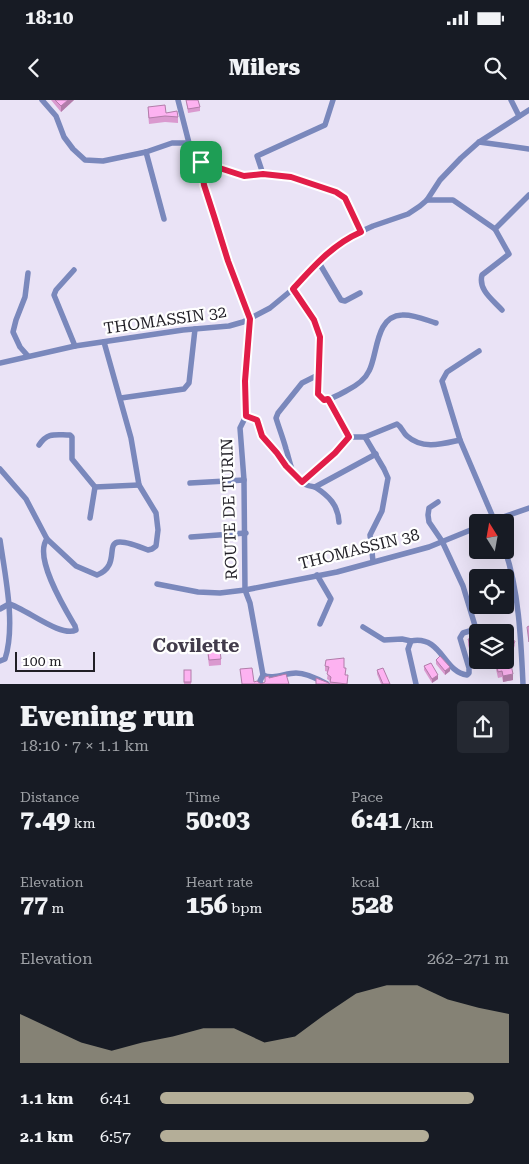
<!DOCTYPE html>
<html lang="en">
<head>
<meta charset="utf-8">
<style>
	:root { --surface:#171b24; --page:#242831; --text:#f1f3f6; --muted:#9ea1a6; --accent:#b4ae98 }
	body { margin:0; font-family:"Roboto Serif",serif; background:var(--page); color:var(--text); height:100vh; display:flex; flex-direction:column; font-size:19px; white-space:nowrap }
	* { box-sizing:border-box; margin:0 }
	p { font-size:16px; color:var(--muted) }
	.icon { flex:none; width:28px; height:28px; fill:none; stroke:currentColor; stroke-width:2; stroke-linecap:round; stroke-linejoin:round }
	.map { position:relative; height:584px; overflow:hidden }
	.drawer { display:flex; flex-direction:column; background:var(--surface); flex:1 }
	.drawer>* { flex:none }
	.needle { width:32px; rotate:349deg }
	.tools { position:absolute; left:469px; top:414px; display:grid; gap:10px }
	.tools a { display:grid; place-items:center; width:45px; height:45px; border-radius:5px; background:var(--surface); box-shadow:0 5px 20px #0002; font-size:25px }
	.scale { position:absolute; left:15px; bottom:12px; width:80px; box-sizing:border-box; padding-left:5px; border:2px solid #211f26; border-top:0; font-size:14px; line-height:18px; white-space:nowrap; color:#211f26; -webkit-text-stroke:4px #fff; paint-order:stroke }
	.pin { position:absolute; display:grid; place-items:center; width:42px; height:42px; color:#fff; margin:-21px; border-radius:10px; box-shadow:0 2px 8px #0006 }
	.round { display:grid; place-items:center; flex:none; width:52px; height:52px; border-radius:5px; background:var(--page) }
	.overview { display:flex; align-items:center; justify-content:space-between; height:85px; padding:0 20px }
	h1 { font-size:28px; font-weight:800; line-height:38px }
	.figures { display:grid; grid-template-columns:repeat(3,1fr); gap:8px; height:85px; padding:5px 20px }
	.figures div { display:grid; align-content:center }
	.figures b { font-size:25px; font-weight:800 }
	.figures small { font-size:14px; font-weight:400 }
	.figures p { font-size:14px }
	.chart { height:140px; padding:10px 20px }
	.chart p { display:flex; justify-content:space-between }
	.chart svg { width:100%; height:90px; margin-top:5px; fill:var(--accent); opacity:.7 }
	ul { padding:0 20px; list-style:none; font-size:16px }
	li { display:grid; grid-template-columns:80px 60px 1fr; align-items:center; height:38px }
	li i { height:12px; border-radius:6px; background:var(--accent) }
	.status { display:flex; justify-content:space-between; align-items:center; height:35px; padding:0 25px; background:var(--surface); direction:ltr }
	.status svg { height:14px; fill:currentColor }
	header { display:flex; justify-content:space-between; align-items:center; height:65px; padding:0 20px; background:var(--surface); font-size:22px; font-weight:800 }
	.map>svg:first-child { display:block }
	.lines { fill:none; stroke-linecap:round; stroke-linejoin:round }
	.minor { stroke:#7a88bc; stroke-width:5.5 }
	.wall { fill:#da99cf }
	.shaded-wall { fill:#b17da9 }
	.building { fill:#fdb2f1; stroke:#b17da9 }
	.route-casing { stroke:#fff; stroke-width:10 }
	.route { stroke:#e11d48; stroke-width:6 }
	.labels { text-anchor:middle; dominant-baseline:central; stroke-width:4.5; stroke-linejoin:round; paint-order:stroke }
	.street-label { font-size:16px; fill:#211f26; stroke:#fff }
	.quarter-label { font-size:19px; font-weight:bold; fill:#423c4b; stroke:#fff }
</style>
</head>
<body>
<div class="status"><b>18:10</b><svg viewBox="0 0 49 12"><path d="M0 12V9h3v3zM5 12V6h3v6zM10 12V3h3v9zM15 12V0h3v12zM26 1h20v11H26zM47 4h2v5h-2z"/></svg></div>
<header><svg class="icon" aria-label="back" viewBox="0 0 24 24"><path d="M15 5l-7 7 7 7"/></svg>Milers<svg class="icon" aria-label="search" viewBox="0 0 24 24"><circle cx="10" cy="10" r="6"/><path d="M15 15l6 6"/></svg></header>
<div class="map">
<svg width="529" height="584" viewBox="0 0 529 584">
	<rect width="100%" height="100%" fill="#eae3f6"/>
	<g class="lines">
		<g class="minor">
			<polyline points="42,0 56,16 64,37 73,49 85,60 103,61 146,52 172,43 189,43 198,61 244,76 263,74 291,77 336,92 345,98 361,132"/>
			<polyline points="178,0 189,43"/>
			<polyline points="511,0 519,16"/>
			<polyline points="479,42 529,49"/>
			<polyline points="146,52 164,119"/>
			<path d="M201 62 204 85 214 117 228 161 249 219 245 281 246 316 240 328 244 380 245 490 250 503 263 575C273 580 285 573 296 573 306 573 318 579 327 584"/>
			<polyline points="263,74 257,56 325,25 333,0"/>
			<path d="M427 100H453L495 129 509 154 482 175C478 190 493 200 502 210"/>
			<polyline points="495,129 529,95"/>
			<polyline points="318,161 341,200 345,201 360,193"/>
			<polyline points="74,170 56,190 54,195 75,246"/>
			<polyline points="28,173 25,197 16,220 13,232 20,247 28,256"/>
			<path d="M293 189 314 220 320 237 318 288V294L324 300C332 299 339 295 346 291 354 287 365 280 369 271 378 254 375 216 402 215 413 214 426 220 436 223"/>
			<polyline points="479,251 447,272 442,281 460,340 495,422"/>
			<polyline points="0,263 75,246 183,230 229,226 243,222 270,208 293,189 318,161 351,136 373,126 408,114 420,106 427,100 440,80 461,58 479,42 529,10"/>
			<path d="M318 275 302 283 278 313 276 318C279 328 283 338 286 349 292 367 291 384 315 387L376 354"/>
			<polyline points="121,298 184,289 189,283 195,229"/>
			<path d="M328 299 349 337H365L397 324C402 327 403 333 407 336 423 350 442 344 460 340"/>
			<polyline points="246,316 257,321 262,336 290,370"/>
			<polyline points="365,337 384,369 388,378 382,411 370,435 373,461"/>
			<path d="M39 345C48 332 55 335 70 335L72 337V359L95 387 90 418"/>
			<polyline points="0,369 26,399 47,439"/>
			<polyline points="301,382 341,347 349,337"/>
			<polyline points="190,383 244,380"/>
			<polyline points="95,387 139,385"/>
			<path d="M315 387C329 396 338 405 339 422"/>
			<polyline points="489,422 529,408"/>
			<polyline points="191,437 246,433"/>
			<path d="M0 440C5 475 16 525 5 559L0 561"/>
			<path d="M505 450C519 491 521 541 523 584"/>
			<polyline points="317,475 331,499 320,524"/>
			<polyline points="157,484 198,492 220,493 245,490 337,472 429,447 478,427"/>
			<path d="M0 509 9 504C25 508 61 538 76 530L75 526C65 509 33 457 47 439L76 466 97 475C129 462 89 426 148 450L152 449 156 446 158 430 156 413 139 385 131 338 104 242"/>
			<polyline points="363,527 384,540 402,539 411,541"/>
			<polyline points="261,584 260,581 263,575"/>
			<path d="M416 584 408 549 411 541C442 535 443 572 467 575L469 573V568L460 538 463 533 476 529 463 486 442 441 429 422 428 415 429 408 438 402"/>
		</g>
	</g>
	<g class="wall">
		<polygon points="51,0 74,0 61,12"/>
		<polygon points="186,0 200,7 200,11 188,13"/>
		<polygon points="148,7 178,17 178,23 165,22 149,24 148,13"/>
		<polygon points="505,536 515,545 513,551 507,550 507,548 505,548"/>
		<polygon points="478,538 478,560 505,560 513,580 503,582 502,577 498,578 495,565 487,562 487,560 473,561 468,545 468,539"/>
		<polygon points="207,544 221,559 221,565 209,566 207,550"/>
		<polygon points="436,560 450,571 445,575 436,564"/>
		<polygon points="325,566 344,568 347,584 330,584 330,581 327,579 328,572 325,571"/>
		<polygon points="424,566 438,579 432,583 424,570"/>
		<rect x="184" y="570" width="7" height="14"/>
		<polygon points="377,570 390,584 381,584 377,574"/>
	</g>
	<g class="shaded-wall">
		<polygon points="68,0 74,0 61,12 61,6"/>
		<polygon points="450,567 450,571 445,575 445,571"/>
		<polygon points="513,574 513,580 503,582 503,576"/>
		<polygon points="438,575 438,579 432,583 432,579"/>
	</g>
	<g class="building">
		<polygon points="55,0 68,0 61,6"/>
		<polygon points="186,0 198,0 200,7 188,9"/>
		<polygon points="165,5 166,13 177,11 178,17 165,16 149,18 148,7"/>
		<polygon points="529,526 529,542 527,527"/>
		<polygon points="505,536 508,536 508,539 515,541 513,547 507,546 507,544 505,544"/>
		<polygon points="478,538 478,555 473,555 468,539"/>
		<polygon points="219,542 221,559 209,560 207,544"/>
		<polygon points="509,555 513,574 503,576 502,571 498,572 496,560 505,560 505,556"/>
		<polygon points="440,556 450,567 445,571 436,560"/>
		<polygon points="344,558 344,568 346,568 345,575 348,575 347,584 330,582 331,577 327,574 329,567 325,566 326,560"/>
		<polygon points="431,563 438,575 432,579 424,566"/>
		<polygon points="252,568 254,582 257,581 261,584 265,582 265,577 269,576 269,578 286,574 289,584 242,584 240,569"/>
		<polygon points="383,568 390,584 383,584 377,570"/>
		<rect x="184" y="570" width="7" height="12"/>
		<polygon points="316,578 329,583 329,584 316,584"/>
	</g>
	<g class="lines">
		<g class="route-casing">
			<path id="route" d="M201 62 244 76 263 74 291 77 336 92 345 98 361 132C333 144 313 167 293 189L314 220 320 237 318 294 324 300 328 299 349 337 335 353 302 382 286 366 277 353 262 336 257 320 246 316 245 281 250 219 228 161 214 116 204 85Z"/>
		</g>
		<use href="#route" class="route"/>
	</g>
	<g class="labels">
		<g class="street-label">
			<text transform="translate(165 220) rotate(-8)">THOMASSIN 32</text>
			<text transform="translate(229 409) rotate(-92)">ROUTE DE TURIN</text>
			<text transform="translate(359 449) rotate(-14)">THOMASSIN 38</text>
		</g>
		<g class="quarter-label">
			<text x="196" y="545">Covilette</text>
		</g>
	</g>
</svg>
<div class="tools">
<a><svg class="needle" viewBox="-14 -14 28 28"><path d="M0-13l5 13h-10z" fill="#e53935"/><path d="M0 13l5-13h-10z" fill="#9ea1a6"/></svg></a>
<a><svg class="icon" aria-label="locate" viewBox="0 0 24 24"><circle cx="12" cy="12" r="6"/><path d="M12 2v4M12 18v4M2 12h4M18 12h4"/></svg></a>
<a><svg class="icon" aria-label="layers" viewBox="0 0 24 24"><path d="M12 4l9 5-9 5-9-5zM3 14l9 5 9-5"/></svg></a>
</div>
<div class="scale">100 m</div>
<div class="pin" style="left:201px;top:62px;background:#1e9e55"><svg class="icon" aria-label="arrive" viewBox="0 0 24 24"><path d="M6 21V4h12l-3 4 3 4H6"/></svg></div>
</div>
<section class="drawer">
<div class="overview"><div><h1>Evening run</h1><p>18:10 · 7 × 1.1 km</p></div><a class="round"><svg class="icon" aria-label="share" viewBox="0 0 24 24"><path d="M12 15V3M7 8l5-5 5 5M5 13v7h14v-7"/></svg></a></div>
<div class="figures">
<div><p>Distance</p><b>7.49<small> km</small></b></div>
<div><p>Time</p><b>50:03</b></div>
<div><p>Pace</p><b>6:41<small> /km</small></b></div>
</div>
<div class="figures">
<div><p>Elevation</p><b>77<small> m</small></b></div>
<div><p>Heart rate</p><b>156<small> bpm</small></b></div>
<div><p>kcal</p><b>528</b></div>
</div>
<div class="chart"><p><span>Elevation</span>262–271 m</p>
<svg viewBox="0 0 160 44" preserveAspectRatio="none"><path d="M0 44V20L10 27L20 34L30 38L40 34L50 31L60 27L70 27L80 34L90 31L100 20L110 10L120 6L130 6L140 13L150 17L160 20V44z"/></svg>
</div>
<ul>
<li><b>1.1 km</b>6:41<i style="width:90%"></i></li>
<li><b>2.1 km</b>6:57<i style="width:77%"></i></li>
</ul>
</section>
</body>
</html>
